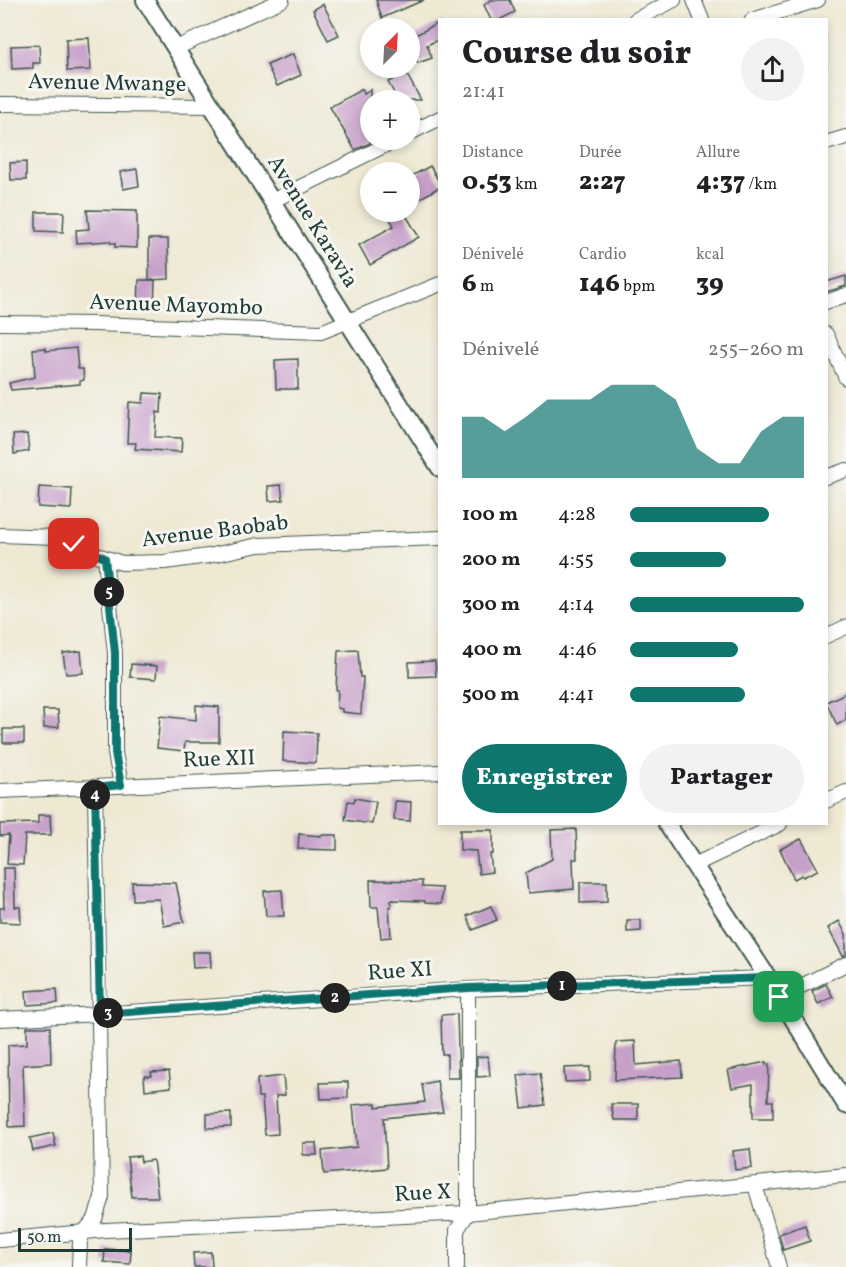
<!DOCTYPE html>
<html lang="fr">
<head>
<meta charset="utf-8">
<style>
	:root { --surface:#fff; --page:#f2f2f2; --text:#202124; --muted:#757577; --accent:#0f766e }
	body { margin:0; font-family:Vollkorn,serif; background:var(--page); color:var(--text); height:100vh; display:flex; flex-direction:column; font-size:22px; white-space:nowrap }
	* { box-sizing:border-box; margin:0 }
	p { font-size:20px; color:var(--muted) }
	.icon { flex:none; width:33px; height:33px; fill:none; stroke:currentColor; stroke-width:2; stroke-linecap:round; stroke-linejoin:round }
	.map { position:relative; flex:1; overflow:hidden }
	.details { position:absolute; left:438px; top:18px; width:390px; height:807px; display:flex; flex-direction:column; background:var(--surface); border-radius:0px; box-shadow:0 3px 9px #0003 }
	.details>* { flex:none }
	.needle { width:39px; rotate:24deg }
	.buttons { position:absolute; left:360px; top:18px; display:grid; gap:12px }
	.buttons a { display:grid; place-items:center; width:60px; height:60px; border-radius:50%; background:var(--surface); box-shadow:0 3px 9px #0003; font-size:30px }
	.scale { position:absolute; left:18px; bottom:15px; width:114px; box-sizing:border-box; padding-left:6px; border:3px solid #1f3d34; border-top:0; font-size:16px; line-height:21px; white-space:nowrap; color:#1f3d34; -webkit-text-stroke:4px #f6f6f2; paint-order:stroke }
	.pin { position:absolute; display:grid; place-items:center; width:51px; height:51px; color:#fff; margin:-26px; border-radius:12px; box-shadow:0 3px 9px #0006 }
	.km { position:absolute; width:30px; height:30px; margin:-15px; border-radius:50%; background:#222; color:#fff; font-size:16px; line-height:30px; text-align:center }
	.round { display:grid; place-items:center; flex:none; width:63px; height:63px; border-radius:32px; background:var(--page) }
	.summary { display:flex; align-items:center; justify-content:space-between; height:102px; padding:0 24px }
	h1 { font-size:33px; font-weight:800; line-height:45px }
	.stats { display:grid; grid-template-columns:repeat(3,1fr); gap:9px; height:102px; padding:6px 24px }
	.stats div { display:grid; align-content:center }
	.stats b { font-size:26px; font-weight:800 }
	.stats small { font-size:16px; font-weight:400 }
	.stats p { font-size:16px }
	.chart { height:168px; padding:12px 24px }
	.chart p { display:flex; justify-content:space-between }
	.chart svg { width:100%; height:108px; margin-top:6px; fill:var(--accent); opacity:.7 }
	.action { display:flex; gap:12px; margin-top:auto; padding:12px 24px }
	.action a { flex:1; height:69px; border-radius:36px; background:var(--accent); color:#fff; font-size:24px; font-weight:800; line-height:69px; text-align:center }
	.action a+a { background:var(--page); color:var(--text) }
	ul { padding:0 24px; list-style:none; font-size:20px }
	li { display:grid; grid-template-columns:96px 72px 1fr; align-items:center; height:45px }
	li i { height:15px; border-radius:8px; background:var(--accent) }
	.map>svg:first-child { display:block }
	.building { fill:#c7a0ca }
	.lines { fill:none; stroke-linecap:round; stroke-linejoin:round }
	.minor-casing { stroke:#3e574c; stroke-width:16 }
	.tertiary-casing { stroke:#3e574c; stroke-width:20 }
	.minor { stroke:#fff; stroke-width:14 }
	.tertiary { stroke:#fff; stroke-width:16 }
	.route-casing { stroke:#fff; stroke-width:12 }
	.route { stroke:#0f766e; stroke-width:8 }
	.labels { text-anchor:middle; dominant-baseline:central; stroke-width:6; stroke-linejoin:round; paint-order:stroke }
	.street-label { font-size:22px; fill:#1f3d34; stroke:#f6f6f2 }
</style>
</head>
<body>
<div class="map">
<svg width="846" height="1267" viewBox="0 0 846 1267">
	<rect width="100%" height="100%" fill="#f6f6f2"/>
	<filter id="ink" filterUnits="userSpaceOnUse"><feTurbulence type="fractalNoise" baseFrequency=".0167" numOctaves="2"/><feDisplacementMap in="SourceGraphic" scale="12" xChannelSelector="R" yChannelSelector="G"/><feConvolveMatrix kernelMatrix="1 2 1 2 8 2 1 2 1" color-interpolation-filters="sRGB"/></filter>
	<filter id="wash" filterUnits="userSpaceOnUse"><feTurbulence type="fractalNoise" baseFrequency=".008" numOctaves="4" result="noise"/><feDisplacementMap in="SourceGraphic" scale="24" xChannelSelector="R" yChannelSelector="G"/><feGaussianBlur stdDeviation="1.35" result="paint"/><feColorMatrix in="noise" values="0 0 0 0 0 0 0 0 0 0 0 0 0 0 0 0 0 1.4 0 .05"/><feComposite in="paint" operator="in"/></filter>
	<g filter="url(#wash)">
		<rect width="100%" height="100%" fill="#efe9d4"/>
		<g id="blocks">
			<g class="building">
				<polygon points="376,0 424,0 382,18"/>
				<polygon points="491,0 510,0 515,12 499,20 491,20 484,5"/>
				<polygon points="323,4 339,35 328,40 313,10"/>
				<polygon points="440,22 440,39 427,45 432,58 418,63 410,47 410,38"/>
				<polygon points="89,38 91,70 67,71 66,39"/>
				<polygon points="39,45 40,63 33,63 33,68 12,69 11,46"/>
				<polygon points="293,54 301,75 277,86 267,65"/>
				<polygon points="406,73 421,100 398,100 388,82"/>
				<polygon points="362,89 364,94 370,90 370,143 355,150 330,107"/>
				<polygon points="26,162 26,180 11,180 10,163"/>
				<polygon points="430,166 440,183 440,187 410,204 410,177"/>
				<polygon points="137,169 139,186 123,189 120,172"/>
				<polygon points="87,210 137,211 137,248 115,247 115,243 110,243 110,241 77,243 76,230 89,229"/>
				<polygon points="36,212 64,212 63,232 36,231"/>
				<polygon points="386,212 404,212 419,237 370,265 359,245 394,226"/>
				<polygon points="149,239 168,239 169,279 149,280"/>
				<polygon points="846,276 846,286 826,292 826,282"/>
				<polygon points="139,280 155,280 154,309 138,308"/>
				<polygon points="46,348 46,351 76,348 78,369 83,369 84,380 80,381 80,384 11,390 9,383 35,377 33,349"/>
				<polygon points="298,359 298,389 276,389 275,360"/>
				<polygon points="144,393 162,394 161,413 157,412 155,437 182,438 181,452 135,449 136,443 127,443 129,402 143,403"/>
				<polygon points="27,434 29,451 14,454 13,435"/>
				<polygon points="281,485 283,500 269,501 268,486"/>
				<polygon points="39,487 72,489 71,509 38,507"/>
				<polygon points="358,650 360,677 363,677 361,714 342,712 342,709 337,708 338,690 336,690 338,651"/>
				<polygon points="81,651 83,673 66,674 63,653"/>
				<polygon points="435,661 436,676 409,677 409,662"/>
				<polygon points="131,664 157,666 156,679 130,677"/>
				<polygon points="846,693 846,720 837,725 826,702"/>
				<polygon points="196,705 219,707 219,742 185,742 184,751 157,748 160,716 196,720"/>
				<polygon points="43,710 58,710 59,727 44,728"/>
				<rect x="3" y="729" width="21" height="14"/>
				<polygon points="284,731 317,733 316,763 283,761"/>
				<polygon points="355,798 376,802 372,824 345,820 348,801 354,802"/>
				<polygon points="395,801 411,802 410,821 394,820"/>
				<polygon points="38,815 50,815 51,835 25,835 23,865 7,864 9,835 0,836 0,824 38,823"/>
				<polygon points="576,829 577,859 573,859 574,889 528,893 526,873 552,859 551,830"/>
				<polygon points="460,830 493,830 493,854 490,854 492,872 479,874 476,851 460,850"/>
				<polygon points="299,834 321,836 321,835 337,835 337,850 298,849"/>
				<polygon points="801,839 818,870 803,877 802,875 794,879 780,849"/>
				<polygon points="3,868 14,868 15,907 20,907 21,923 0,922 0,908 4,908"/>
				<polygon points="370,880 422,881 422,887 442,888 441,904 425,903 425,901 391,900 391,907 389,907 391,937 381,938 378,907 371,907"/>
				<polygon points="132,882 176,883 184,922 164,926 159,899 133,900"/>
				<polygon points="580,882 607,882 607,902 580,903"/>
				<polygon points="282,890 284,916 266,916 264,891"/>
				<polygon points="491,906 497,920 473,930 467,916"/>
				<polygon points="627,920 641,920 641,931 627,932"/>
				<polygon points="839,921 846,934 846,955 843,956 828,928"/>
				<polygon points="192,952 210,952 211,967 193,968"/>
				<polygon points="826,984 833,997 818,1004 812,991"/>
				<polygon points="57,989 58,1003 27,1005 26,991"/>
				<polygon points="457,1014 459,1078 447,1078 447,1054 442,1054 441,1015"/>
				<polygon points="27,1027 50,1027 51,1063 23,1065 25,1126 9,1127 8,1045 27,1044"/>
				<polygon points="635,1041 636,1065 681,1061 682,1077 615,1080 616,1042"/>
				<polygon points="488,1056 490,1076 477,1077 477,1057"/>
				<polygon points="766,1062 766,1065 769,1064 768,1101 773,1101 773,1118 753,1118 753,1084 732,1088 728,1070"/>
				<polygon points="590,1067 590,1081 565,1082 564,1068"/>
				<polygon points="169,1071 171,1087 145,1090 144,1076 152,1076 151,1072"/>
				<polygon points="540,1073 545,1105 522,1108 518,1075"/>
				<polygon points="283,1076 285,1095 276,1096 278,1134 265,1135 262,1097 258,1097 257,1079"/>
				<polygon points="437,1081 443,1112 384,1118 387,1168 324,1174 322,1151 357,1147 353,1105 376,1103 376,1107 425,1102 422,1084"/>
				<polygon points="348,1082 348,1098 321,1099 320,1083"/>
				<polygon points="611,1104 638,1104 638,1120 614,1120"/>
				<polygon points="231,1113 231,1127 207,1128 207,1114"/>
				<polygon points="53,1133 56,1146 33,1151 30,1138"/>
				<polygon points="303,1143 316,1143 317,1155 303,1155"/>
				<polygon points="750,1149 752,1168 735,1170 733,1151"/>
				<polygon points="140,1156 141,1162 153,1160 158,1197 132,1197 127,1157"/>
				<polygon points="805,1225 810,1241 783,1250 779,1234"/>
				<polygon points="105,1249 131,1251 130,1264 104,1262"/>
				<polygon points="211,1252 212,1267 194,1267 193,1253"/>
			</g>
		</g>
	</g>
	<g filter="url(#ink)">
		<use href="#blocks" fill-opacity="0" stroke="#3e574c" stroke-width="1.5"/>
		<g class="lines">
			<g class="minor-casing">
				<g id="minor">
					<polyline points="694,0 702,20"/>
					<polyline points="635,20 674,0"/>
					<polyline points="752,20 818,0"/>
					<polyline points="176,48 282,0"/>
					<polyline points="0,104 213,106"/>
					<polyline points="410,133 440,118"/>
					<polyline points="826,143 846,137"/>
					<polyline points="272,201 396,140"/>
					<polyline points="826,302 846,295"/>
					<polyline points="0,323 94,324 321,332 440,284"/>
					<polyline points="826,334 846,378"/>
					<polyline points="826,477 846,470"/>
					<polyline points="0,535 55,537 90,553 122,563 165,562 208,556 258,545 440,538"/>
					<polyline points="105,558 115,653 115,753 121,785"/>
					<polyline points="826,636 846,627"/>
					<polyline points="0,791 440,772"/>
					<polyline points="826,801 846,792"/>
					<polyline points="694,865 780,824"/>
					<polyline points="779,997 846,964"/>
					<polyline points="0,1019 100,1014 468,989 768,978"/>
					<polyline points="755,1185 779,1267"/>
					<polyline points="0,1240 106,1230 468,1213 846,1175"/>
					<polyline points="79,1267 80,1241 83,1233 95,1219 102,1197 95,788"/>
					<polyline points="457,1267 457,1230 468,1213 468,989"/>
				</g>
			</g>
			<g class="tertiary-casing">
				<g id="tertiary">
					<polyline points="145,0 440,468"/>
					<polyline points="667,824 768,978 846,1105"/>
				</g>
			</g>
			<use href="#minor" class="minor"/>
			<use href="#tertiary" class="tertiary"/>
		</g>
	</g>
	<g class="lines" filter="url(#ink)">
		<g class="route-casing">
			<polyline id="route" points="74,544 105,558 115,653 115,753 121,785 95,788 100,1014 468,988 768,978 779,997"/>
		</g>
		<use href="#route" class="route"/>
	</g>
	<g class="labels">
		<g class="street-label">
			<text transform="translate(107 84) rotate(1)">Avenue Mwange</text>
			<text transform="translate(312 222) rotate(58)">Avenue Karavia</text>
			<text transform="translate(176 306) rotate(2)">Avenue Mayombo</text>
			<text transform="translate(215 532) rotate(-7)">Avenue Baobab</text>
			<text transform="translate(219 760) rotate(-2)">Rue XII</text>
			<text transform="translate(400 972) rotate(-4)">Rue XI</text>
			<text transform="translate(423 1194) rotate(-3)">Rue X</text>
		</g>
	</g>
</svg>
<div class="buttons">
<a><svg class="needle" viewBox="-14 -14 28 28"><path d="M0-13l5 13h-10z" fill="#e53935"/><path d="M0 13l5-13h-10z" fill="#757577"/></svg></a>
<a>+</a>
<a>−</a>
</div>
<div class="scale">50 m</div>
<div class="pin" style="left:779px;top:997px;background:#1e9e55"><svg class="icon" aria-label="arrive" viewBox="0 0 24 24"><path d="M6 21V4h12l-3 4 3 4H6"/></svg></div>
<div class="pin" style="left:74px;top:544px;background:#d93025"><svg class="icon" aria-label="check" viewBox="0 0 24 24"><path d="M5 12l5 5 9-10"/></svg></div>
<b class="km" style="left:562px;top:986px">1</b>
<b class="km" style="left:335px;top:998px">2</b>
<b class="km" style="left:108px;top:1013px">3</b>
<b class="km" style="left:95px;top:795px">4</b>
<b class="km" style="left:109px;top:592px">5</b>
<section class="details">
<div class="summary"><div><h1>Course du soir</h1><p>21:41</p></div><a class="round"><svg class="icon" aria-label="share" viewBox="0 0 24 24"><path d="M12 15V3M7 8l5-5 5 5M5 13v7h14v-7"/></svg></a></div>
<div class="stats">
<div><p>Distance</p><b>0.53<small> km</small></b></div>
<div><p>Durée</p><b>2:27</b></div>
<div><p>Allure</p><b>4:37<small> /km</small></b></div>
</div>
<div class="stats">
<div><p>Dénivelé</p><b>6<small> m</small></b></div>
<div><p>Cardio</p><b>146<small> bpm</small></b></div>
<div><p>kcal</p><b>39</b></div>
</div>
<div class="chart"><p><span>Dénivelé</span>255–260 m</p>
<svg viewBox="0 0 160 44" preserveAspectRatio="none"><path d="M0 44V19L10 19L20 25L30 19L40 12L50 12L60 12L70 6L80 6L90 6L100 12L110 32L120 38L130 38L140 25L150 19L160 19V44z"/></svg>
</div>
<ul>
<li><b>100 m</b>4:28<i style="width:80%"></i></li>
<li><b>200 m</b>4:55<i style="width:55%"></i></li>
<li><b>300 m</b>4:14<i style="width:100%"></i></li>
<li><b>400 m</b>4:46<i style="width:62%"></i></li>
<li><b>500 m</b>4:41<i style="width:66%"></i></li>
</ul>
<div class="action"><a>Enregistrer</a><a>Partager</a></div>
</section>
</div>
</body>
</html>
